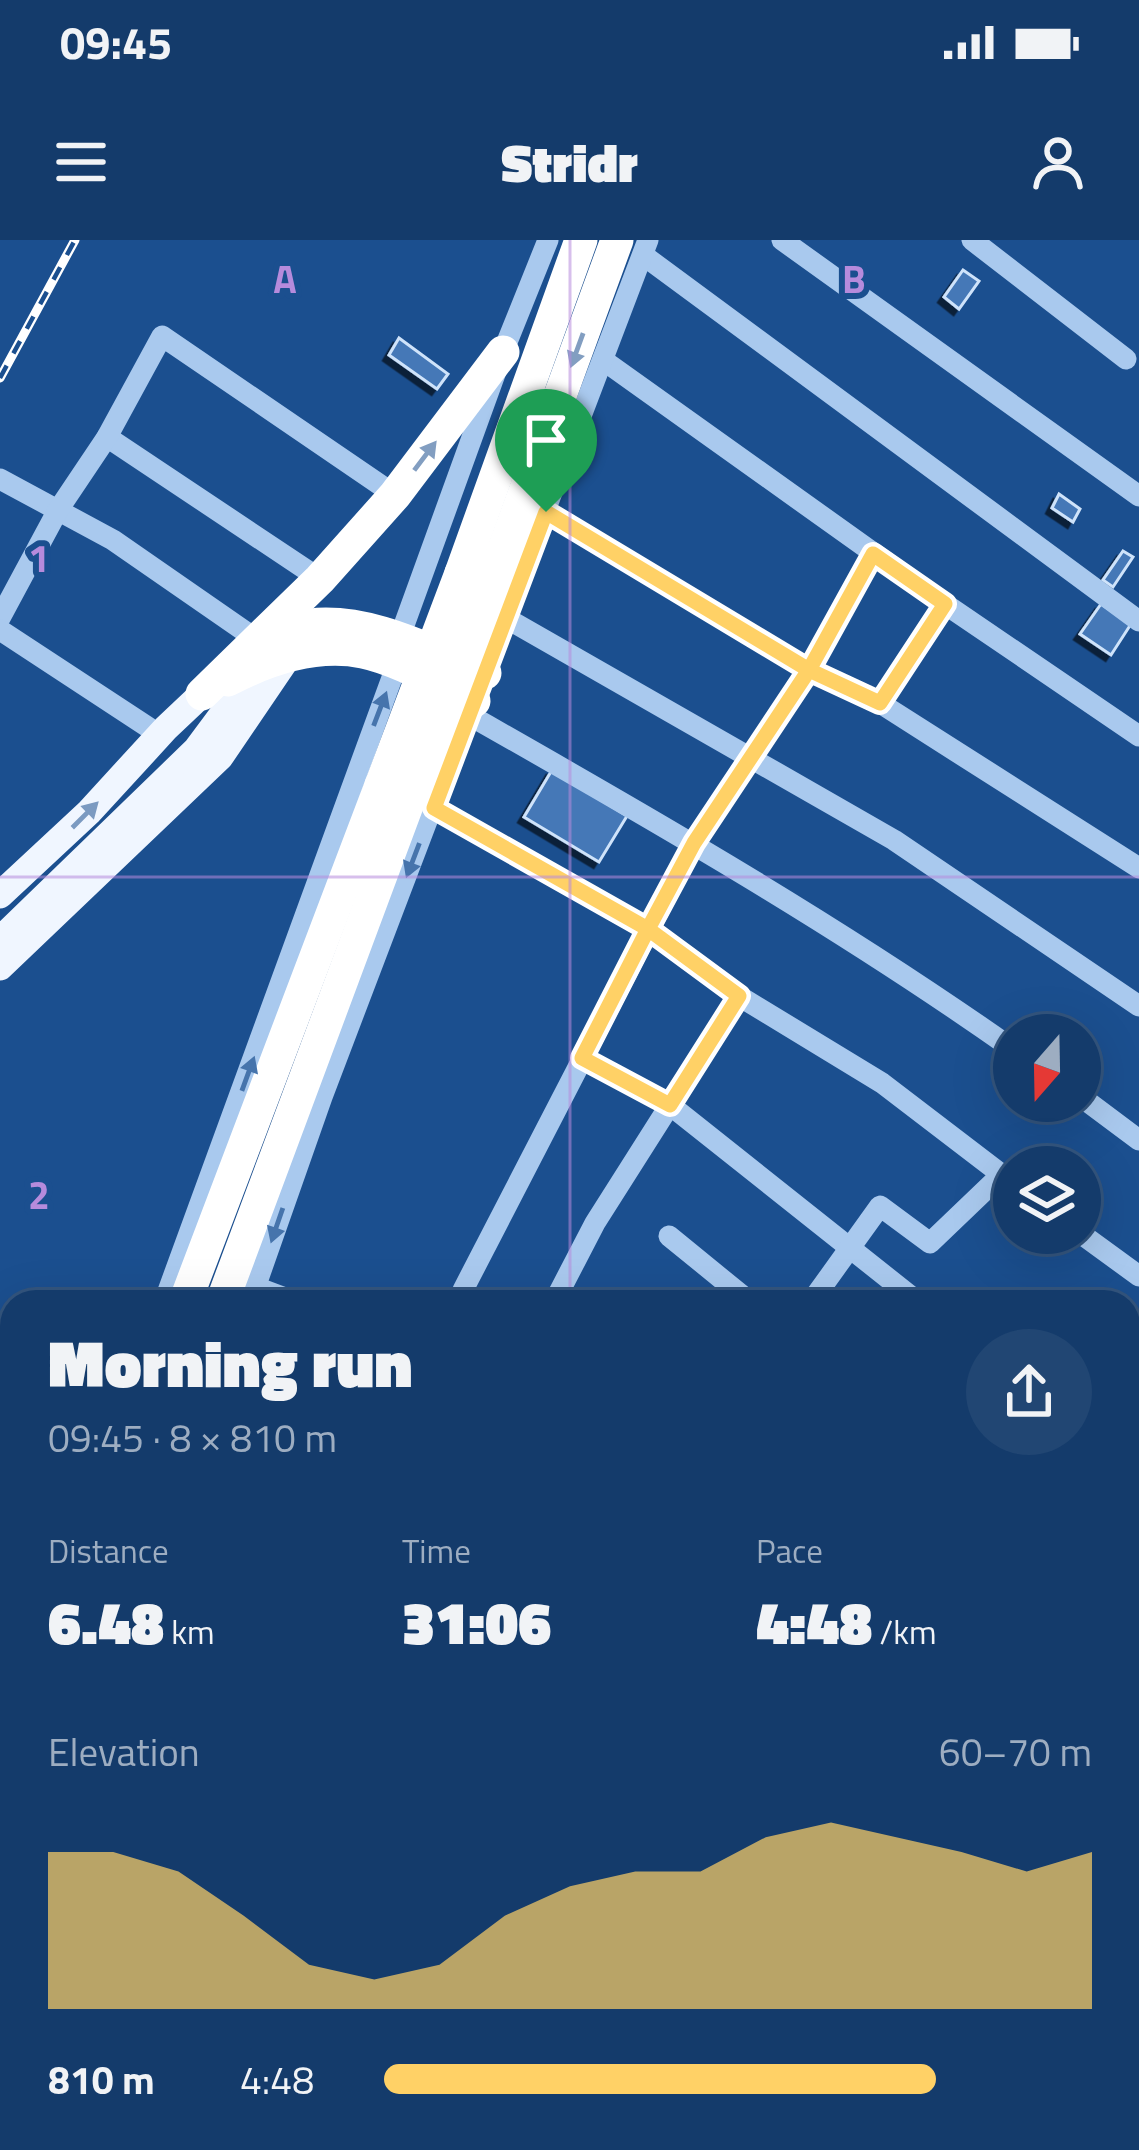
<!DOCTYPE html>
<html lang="en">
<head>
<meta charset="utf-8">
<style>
	:root { --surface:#143b6b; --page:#214673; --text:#f1f3f6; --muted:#9dadc1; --line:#33557e; --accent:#ffd166 }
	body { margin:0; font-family:"Titillium Web",sans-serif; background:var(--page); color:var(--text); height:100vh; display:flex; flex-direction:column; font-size:45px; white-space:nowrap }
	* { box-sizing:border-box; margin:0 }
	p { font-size:39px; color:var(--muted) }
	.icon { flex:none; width:66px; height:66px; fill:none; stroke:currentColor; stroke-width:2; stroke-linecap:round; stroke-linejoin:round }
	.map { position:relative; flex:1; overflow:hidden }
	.details { position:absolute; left:0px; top:1050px; width:1140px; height:861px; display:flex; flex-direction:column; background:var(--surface); border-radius:36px 36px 0 0; box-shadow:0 12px 48px #0002,0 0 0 3px var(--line) }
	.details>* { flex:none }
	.needle { width:78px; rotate:200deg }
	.buttons { position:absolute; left:993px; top:774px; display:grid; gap:24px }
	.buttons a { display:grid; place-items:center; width:108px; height:108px; border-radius:50%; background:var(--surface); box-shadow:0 12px 48px #0002,0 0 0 3px var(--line); font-size:60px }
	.pin { position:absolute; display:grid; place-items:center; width:102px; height:102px; color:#fff; margin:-123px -51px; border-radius:50% 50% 50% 0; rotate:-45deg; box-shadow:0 0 12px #0007 }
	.pin .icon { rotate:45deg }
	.round { display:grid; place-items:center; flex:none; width:126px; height:126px; border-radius:63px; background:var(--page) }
	.overview { display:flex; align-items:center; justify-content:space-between; height:204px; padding:0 48px }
	h1 { font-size:66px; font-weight:800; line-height:90px }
	.figures { display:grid; grid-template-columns:repeat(3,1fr); gap:18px; height:204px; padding:12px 48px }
	.figures div { display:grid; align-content:center }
	.figures b { font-size:60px; font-weight:800 }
	.figures small { font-size:33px; font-weight:400 }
	.figures p { font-size:33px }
	.chart { height:336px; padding:24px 48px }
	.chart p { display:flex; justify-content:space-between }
	.chart svg { width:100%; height:216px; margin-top:12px; fill:var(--accent); opacity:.7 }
	ul { padding:0 48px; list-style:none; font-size:39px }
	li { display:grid; grid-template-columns:192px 144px 1fr; align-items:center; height:90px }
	li i { height:30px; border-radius:15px; background:var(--accent) }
	.status { display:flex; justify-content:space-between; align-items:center; height:84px; padding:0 60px; background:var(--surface); direction:ltr }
	.status svg { height:33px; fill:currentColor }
	header { display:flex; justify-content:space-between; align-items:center; height:156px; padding:0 48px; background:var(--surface); font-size:54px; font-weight:800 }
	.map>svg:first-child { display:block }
	.building { fill:#4478b7; stroke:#cfe3fa; stroke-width:3; filter:url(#shadow) }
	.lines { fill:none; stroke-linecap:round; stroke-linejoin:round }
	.minor { stroke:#a9c9ee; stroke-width:21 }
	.major { stroke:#f0f6ff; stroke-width:27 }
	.highway { stroke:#fff; stroke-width:33 }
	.rail-casing { stroke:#fff; stroke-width:9 }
	.rail { stroke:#1b4f8f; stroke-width:4.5; stroke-dasharray:14; stroke-linecap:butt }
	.highway-bridge { stroke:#fff; stroke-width:33 }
	.oneway { fill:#829ec1 }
	.oneway2 { fill:#4674ac }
	.oneway3 { fill:#7b9ac1 }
	.route-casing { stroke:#fff; stroke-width:24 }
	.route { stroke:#ffd166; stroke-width:15 }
	.grid { fill:none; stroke:#b68bdc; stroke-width:3; stroke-opacity:0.55 }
	.grid-label { font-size:39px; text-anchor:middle; font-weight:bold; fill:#b68bdc; stroke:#1b4f8f; stroke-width:12; stroke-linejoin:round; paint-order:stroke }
</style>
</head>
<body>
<div class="status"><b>09:45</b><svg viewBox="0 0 49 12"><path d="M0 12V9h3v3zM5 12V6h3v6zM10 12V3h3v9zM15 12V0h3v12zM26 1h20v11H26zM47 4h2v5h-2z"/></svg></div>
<header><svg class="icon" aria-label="menu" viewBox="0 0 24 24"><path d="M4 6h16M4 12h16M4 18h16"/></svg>Stridr<svg class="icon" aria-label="person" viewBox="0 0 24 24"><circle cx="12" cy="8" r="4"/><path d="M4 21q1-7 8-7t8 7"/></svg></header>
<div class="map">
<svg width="1139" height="1910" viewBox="0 0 1139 1910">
	<defs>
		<filter id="shadow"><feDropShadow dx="-5.5" dy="5.5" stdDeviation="0" flood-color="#0009"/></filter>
	</defs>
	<rect width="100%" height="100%" fill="#1b4f8f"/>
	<g class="building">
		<polygon points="963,30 979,41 959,69 944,57"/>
		<polygon points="399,98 448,134 437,149 389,115"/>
		<polygon points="1059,254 1080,269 1073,282 1052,268"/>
		<polygon points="1123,311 1133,317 1113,347 1103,340"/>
		<polygon points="1101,364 1131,384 1111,415 1080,394"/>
		<polygon points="552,530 627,576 599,622 524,577"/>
	</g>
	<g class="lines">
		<g class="minor">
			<polyline points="782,0 1139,256"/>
			<polyline points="972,0 1126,119"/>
			<polyline points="643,15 1139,381"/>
			<polyline points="603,120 945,364 1139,496"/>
			<polyline points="107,197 320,339"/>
			<polyline points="0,239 113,300 256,399"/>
			<polyline points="546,272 809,430 880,463 1139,628"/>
			<polyline points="0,378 58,270 107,197 162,96 395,255"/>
			<polyline points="506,378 894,600 1139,766"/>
			<polyline points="0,390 160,495"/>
			<polyline points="880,463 945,364"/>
			<path d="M469 475C654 580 840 687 1014 810"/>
			<polyline points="433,568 648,690 739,756 882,843 1014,944"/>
			<polyline points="582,818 670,865 918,1062"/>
			<polyline points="1080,856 1139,900"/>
			<polyline points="1080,993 1139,1036"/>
			<polyline points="669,996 750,1062"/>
			<polyline points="256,1047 296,1062"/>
			<polyline points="463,1050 694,603 809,430 873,314"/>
			<polyline points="164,1062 397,424 399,399 503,112 548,0"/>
			<polyline points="250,1062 322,857 648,0"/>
			<polyline points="554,1062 595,983 739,756"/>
			<polyline points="811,1062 880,966 930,1003 1001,935"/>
			<polyline points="1128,1174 1139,1184 1128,1199"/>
			<polyline points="1128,1376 1139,1362"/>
			<polyline points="0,1490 12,1461"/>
			<polyline points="1128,1589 1139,1573"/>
			<polyline points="1128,1714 1139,1722"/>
			<polyline points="0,1740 12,1708"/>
			<polyline points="1128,1859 1139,1867"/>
			<polyline points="433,1899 450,1910"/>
			<polyline points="836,1899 851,1910"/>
			<polyline points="1043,1899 1049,1910"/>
			<polyline points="89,1910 93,1899"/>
			<polyline points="216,1910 221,1899"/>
			<polyline points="533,1910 539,1899"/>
			<polyline points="667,1910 674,1899"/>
			<polyline points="898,1910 906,1899"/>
		</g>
		<g class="major">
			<polyline points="0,655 89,572 166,488 202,454"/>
			<polyline points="0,700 196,510 260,424"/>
			<polyline points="0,727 220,517 288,417"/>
		</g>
		<g class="highway">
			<polyline points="461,333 581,0"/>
			<polyline points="494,336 617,0"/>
			<path d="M263 397C278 393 294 387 310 385 370 378 431 412 485 433"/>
			<path d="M228 440C268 419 317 403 363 412 401 420 439 444 474 461"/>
			<polyline points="202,454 320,339 395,255 503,112"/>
			<polyline points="185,1062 381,545"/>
			<polyline points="222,1062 412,552"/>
			<polyline points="0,1569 12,1536"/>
			<polyline points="0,1665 12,1632"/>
		</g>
		<g class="rail-casing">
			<polyline id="rail" points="0,138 75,0"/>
		</g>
		<use href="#rail" class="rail"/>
		<g class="highway-bridge">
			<polyline points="381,545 461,333"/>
			<polyline points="412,552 494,336"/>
		</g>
	</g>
	<defs><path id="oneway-solid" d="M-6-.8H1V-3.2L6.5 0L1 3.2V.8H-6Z" transform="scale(3)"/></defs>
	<g class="oneway">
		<use href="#oneway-solid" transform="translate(577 110) rotate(110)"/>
		<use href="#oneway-solid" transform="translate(425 216) rotate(-53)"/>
	</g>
	<g class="oneway2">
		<use href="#oneway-solid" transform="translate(380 469) rotate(-69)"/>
		<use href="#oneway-solid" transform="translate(413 620) rotate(111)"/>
		<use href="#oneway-solid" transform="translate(248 834) rotate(-70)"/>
		<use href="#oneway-solid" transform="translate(277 985) rotate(109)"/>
	</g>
	<use class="oneway3" href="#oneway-solid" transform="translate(85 575) rotate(-45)"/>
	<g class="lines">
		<g class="route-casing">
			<polyline id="route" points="546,272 434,568 648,689 582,818 670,865 739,756 648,689 694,603 809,430 880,463 945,364 873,314 809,430 546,272"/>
		</g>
		<use href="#route" class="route"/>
	</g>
	<path class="grid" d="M570 0V1062M0 637H1139M0 1273H12M1128 1273H1139M570 1899V1910"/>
	<g class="grid-label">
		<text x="285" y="53">A</text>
		<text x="854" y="53">B</text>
		<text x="39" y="332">1</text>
		<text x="39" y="969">2</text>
	</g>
</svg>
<div class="buttons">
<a><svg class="needle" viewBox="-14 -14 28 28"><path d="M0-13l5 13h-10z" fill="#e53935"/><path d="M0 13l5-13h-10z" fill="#9dadc1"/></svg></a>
<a><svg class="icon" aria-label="layers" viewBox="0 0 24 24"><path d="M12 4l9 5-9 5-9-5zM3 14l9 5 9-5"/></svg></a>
</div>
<div class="pin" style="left:546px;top:272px;background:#1e9e55"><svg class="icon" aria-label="arrive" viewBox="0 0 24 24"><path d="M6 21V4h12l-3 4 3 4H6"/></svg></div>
<section class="details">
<div class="overview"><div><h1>Morning run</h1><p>09:45 · 8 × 810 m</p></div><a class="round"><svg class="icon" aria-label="share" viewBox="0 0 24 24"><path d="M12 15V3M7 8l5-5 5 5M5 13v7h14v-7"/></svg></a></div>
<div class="figures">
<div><p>Distance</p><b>6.48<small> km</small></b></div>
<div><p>Time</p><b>31:06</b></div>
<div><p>Pace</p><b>4:48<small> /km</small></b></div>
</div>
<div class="chart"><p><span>Elevation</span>60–70 m</p>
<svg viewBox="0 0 160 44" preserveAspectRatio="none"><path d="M0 44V12L10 12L20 16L30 25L40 35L50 38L60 35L70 25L80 19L90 16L100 16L110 9L120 6L130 9L140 12L150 16L160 12V44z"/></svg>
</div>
<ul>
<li><b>810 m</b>4:48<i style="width:78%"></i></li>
</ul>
</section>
</div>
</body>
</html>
